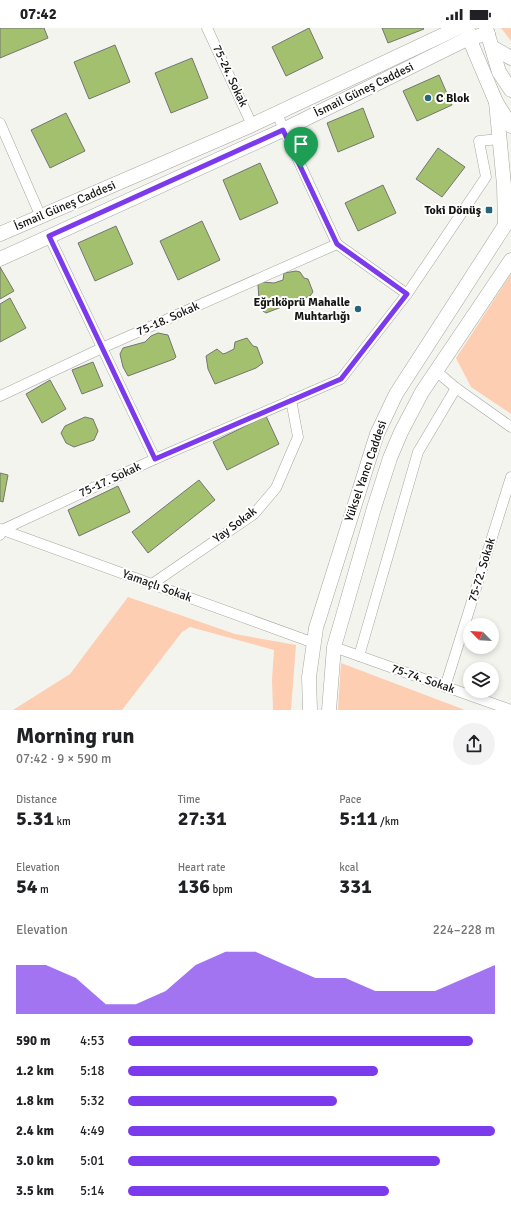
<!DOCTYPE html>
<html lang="en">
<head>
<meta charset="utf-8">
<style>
	:root { --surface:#fff; --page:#f2f2f2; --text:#202124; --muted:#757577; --accent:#7c3aed }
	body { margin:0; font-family:Signika,sans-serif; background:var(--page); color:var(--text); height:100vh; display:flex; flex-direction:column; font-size:15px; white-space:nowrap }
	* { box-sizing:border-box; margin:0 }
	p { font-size:13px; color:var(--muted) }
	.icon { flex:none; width:22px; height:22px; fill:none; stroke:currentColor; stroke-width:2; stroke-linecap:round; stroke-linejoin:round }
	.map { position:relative; height:682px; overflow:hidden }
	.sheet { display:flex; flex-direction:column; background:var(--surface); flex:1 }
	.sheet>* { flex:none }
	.needle { width:26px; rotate:294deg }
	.buttons { position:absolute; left:463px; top:590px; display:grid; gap:8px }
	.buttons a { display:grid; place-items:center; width:36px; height:36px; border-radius:50%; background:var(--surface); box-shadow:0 2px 6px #0003; font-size:20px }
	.pin { position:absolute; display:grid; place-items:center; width:34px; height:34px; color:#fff; margin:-41px -17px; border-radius:50% 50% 50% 0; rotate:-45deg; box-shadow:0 0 4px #0007 }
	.pin .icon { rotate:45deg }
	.round { display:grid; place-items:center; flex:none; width:42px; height:42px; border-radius:21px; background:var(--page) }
	.summary { display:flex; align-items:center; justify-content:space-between; height:68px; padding:0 16px }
	h1 { font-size:22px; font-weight:700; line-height:30px }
	.metrics { display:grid; grid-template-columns:repeat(3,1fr); gap:6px; height:68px; padding:4px 16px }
	.metrics div { display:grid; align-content:center }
	.metrics b { font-size:20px; font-weight:700 }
	.metrics small { font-size:11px; font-weight:400 }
	.metrics p { font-size:11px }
	.chart { height:112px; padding:8px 16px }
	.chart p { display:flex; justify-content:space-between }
	.chart svg { width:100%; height:72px; margin-top:4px; fill:var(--accent); opacity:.7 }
	ul { padding:0 16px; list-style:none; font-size:13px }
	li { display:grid; grid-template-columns:64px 48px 1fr; align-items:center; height:30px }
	li i { height:10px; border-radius:5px; background:var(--accent) }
	.status { display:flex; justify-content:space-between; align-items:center; height:28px; padding:0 20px; background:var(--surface); direction:ltr }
	.status svg { height:11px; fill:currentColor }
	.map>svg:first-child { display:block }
	.green { fill:#fdceb2 }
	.building { fill:#a2c06e; stroke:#747672 }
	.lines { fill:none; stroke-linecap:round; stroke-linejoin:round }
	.street-casing { stroke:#a5a5a1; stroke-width:11 }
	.secondary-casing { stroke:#a5a5a1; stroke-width:15 }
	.street { stroke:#fff; stroke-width:10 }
	.secondary { stroke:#fff; stroke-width:14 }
	.route-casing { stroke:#fff; stroke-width:8 }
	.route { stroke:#7c3aed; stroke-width:5 }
	.poi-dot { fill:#25657a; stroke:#fff; stroke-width:1.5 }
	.labels { text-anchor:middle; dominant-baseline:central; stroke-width:4; stroke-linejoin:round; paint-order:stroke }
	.street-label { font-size:12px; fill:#151513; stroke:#fff }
	.poi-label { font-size:12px; font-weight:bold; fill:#151513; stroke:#fff; text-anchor:end }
</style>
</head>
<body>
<div class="status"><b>07:42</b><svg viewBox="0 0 49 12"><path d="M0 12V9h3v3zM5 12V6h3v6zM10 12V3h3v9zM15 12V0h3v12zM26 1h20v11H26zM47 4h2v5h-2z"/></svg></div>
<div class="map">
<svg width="511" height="682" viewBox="0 0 511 682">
	<rect width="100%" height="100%" fill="#f4f4ef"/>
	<g class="green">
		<polygon points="501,0 511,0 511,13"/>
		<polygon points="511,246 511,386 471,359 456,330"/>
		<polygon points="128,569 235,606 296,617 291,682 273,682 272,652 274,622 190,599 182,604 122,682 13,682 70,646"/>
		<polygon points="341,635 465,682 338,682"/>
	</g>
	<g class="building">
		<polygon points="0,0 44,0 48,10 0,30"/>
		<polygon points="309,0 323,30 286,48 272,19"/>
		<polygon points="382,0 423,0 424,1 388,15"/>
		<polygon points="115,17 130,54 89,71 74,34"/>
		<polygon points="192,30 208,70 171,85 155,45"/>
		<polygon points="439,47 452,77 417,93 403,63"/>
		<polygon points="363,80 374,109 338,124 327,95"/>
		<polygon points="66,85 85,123 50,140 31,102"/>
		<polygon points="438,120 465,139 442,169 416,151"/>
		<polygon points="260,135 278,175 240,192 223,152"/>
		<polygon points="383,157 396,185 358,203 345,175"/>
		<polygon points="202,193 220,232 178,252 160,213"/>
		<polygon points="116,198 133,236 95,253 78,215"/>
		<polygon points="0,239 14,263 0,271"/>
		<polygon points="296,243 300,244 304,250 308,251 313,264 310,268 266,285 263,283 259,272 258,257 262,254 274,255 283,252 284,245"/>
		<polygon points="10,270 26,300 0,314 0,276"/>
		<polygon points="158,305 168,307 176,329 174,331 128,348 123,339 120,326 123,320 145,314 151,308"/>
		<polygon points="247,310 253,318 257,319 263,335 256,340 215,356 208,341 206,328 217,321 223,326 226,325 234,321 235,314"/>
		<polygon points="93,334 103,358 82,366 72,342"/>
		<polygon points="50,352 66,381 42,395 26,366"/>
		<polygon points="266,388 279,416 227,442 213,414"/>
		<polygon points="85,389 93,391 98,403 94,412 74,419 66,415 61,405 65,398"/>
		<polygon points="0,445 8,447 3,474 0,473"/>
		<polygon points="199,452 215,472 148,525 132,504"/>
		<polygon points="118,458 130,484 79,508 68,482"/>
	</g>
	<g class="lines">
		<g class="street-casing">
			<g id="street">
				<polyline points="207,0 252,97"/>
				<polyline points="276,84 337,216 407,266"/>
				<polyline points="0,95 41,189"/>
				<polyline points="49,208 155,431"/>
				<polyline points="436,343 456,360 511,399"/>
				<polyline points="0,368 102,320 337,216"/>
				<polyline points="0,501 314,615"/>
				<polyline points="0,507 2,502 155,431 341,351 407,266 486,149 479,113 499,111"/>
				<polyline points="152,556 254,486 276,460 298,409 291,372"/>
				<polyline points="334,619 511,682"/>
				<polyline points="359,628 418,424 456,360"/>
				<polyline points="445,659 511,449"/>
			</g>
		</g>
		<g class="secondary-casing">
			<g id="secondary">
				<polyline points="486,0 499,44 511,62"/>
				<polyline points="468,2 469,10 496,74 511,98"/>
				<polyline points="492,19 511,30"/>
				<polyline points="496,74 504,157 505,197"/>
				<polyline points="0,206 252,97 458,0"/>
				<polyline points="0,231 283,102 469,10 488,6"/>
				<polyline points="310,682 309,649 316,600 377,406 396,366 511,188"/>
				<polyline points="329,682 334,619 374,480 390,430 401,404 422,364 511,232"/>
			</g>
		</g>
		<use href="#street" class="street"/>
		<use href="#secondary" class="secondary"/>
	</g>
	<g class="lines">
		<g class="route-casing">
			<polygon id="route" points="283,102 337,216 407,266 341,351 155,431 49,208"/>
		</g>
		<use href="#route" class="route"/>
	</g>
	<g class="poi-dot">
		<circle cx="428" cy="70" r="4"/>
		<rect x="485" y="178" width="8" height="8" rx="2"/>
		<circle cx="358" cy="281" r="4"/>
	</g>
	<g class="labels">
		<g class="street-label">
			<text transform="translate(230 48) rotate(65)">75-24. Sokak</text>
			<text transform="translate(364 62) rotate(-26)">İsmail Güneş Caddesi</text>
			<text transform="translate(65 178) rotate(-23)">İsmail Güneş Caddesi</text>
			<text transform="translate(168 291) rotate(-24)">75-18. Sokak</text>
			<text transform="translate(366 443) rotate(-71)">Yüksel Yancı Caddesi</text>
			<text transform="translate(110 452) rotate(-25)">75-17. Sokak</text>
			<text transform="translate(235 497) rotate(-37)">Yay Sokak</text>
			<text transform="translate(482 542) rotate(-73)">75-72. Sokak</text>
			<text transform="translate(157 558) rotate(20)">Yamaçlı Sokak</text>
			<text transform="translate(423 651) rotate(19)">75-74. Sokak</text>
		</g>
		<g class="poi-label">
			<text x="436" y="70" text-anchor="start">C Blok</text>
			<text x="481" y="182">Toki Dönüş</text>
			<text x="350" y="274">Eğriköprü Mahalle<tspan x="350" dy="14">Muhtarlığı</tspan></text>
		</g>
	</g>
</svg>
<div class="buttons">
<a><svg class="needle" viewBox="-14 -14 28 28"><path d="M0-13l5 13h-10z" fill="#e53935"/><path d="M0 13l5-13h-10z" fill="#757577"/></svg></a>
<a><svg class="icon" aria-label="layers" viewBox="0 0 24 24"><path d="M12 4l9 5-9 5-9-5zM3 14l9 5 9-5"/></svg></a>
</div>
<div class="pin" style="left:301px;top:140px;background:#1e9e55"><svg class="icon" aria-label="arrive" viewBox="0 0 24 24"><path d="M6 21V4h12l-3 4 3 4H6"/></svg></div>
</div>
<section class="sheet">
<div class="summary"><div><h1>Morning run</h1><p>07:42 · 9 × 590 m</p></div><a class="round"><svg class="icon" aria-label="share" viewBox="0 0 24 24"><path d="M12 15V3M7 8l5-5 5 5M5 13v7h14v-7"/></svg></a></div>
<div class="metrics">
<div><p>Distance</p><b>5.31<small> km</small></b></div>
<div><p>Time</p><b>27:31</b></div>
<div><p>Pace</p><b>5:11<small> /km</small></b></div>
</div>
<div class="metrics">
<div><p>Elevation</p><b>54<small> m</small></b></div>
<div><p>Heart rate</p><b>136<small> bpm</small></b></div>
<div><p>kcal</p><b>331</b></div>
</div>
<div class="chart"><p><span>Elevation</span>224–228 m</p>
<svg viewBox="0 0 160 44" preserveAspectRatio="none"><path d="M0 44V14L10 14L20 22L30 38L40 38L50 30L60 14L70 6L80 6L90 14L100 22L110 22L120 30L130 30L140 30L150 22L160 14V44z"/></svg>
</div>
<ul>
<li><b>590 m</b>4:53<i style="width:94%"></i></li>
<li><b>1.2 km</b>5:18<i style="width:68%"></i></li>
<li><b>1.8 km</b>5:32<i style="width:57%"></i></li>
<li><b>2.4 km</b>4:49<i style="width:100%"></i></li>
<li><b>3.0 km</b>5:01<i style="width:85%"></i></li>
<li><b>3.5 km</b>5:14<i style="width:71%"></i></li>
</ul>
</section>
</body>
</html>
